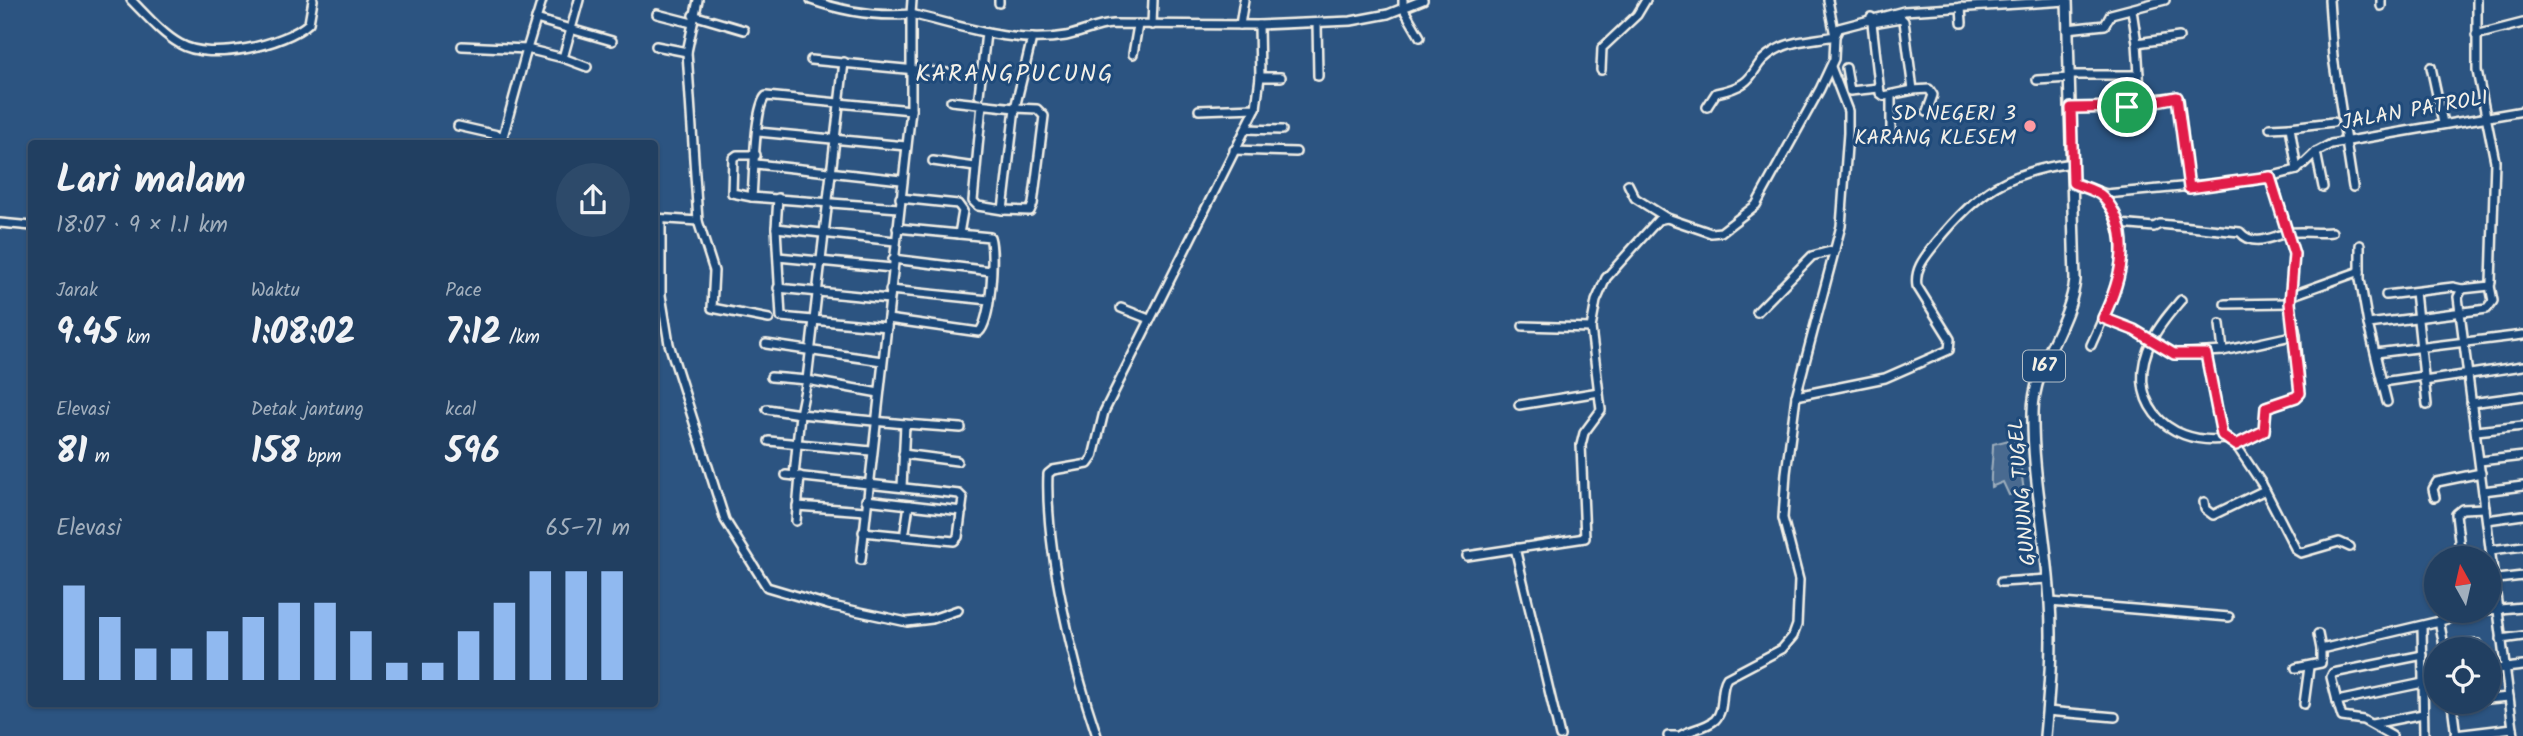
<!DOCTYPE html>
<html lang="id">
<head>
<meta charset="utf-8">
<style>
	:root { --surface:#213f61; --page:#2d4a6a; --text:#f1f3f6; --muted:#a2afbd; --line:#3e5876; --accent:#90b9f0 }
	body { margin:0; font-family:Kalam,sans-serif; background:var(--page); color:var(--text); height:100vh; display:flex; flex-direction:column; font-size:26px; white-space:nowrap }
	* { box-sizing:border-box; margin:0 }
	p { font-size:23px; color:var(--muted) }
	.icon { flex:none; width:38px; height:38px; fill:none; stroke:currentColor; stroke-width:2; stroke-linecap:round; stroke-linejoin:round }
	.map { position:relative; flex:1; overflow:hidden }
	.sheet { position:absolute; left:28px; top:140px; width:630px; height:567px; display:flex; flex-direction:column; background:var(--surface); border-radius:7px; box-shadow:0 2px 5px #0004,0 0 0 2px var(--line) }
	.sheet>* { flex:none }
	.needle { width:46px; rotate:352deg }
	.fabs { position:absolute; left:2424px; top:546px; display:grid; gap:14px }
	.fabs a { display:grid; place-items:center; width:77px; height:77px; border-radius:50%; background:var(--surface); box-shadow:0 2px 5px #0004,0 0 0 2px var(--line); font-size:35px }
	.pin { position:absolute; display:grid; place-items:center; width:60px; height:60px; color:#fff; margin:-30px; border:4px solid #fff; border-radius:50%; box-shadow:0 2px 7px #0007 }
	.round { display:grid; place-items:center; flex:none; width:74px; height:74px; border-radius:37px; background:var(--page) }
	.head { display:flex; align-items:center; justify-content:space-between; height:119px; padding:0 28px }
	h1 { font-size:38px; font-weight:700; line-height:52px }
	.metrics { display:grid; grid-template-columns:repeat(3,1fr); gap:10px; height:119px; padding:7px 28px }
	.metrics div { display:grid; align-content:center }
	.metrics b { font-size:35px; font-weight:700 }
	.metrics small { font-size:19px; font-weight:400 }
	.metrics p { font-size:19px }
	.chart { height:196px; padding:14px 28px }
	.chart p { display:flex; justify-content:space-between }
	.chart svg { width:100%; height:126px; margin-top:7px; stroke:var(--accent); stroke-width:6 }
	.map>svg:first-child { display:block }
	.green { fill:#496b90; stroke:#9eaebc; stroke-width:2 }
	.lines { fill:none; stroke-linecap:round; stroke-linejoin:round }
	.minor-casing { stroke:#f4f1e8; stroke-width:12 }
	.major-casing { stroke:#f4f1e8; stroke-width:14 }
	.minor { stroke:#1f4a7a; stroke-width:7 }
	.major { stroke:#1f4a7a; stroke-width:9 }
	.route-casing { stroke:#fff; stroke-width:14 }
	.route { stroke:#e11d48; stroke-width:9 }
	.poi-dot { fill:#ff9aa2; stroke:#1f4a7a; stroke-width:2.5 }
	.labels { text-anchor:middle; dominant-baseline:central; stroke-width:6; stroke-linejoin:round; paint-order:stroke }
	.shield { fill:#1f4a7a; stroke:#b4bfc7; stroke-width:2 }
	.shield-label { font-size:19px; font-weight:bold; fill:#f4f1e8 }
	.street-label { font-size:21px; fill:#f4f1e8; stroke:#1f4a7a }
	.poi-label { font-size:21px; fill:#f4f1e8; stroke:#1f4a7a; text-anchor:end }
	.quarter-label { font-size:24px; letter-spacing:2px; fill:#f4f1e8; stroke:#1f4a7a }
</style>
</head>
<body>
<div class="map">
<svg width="2523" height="736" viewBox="0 0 2523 736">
	<rect width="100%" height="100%" fill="#2c5481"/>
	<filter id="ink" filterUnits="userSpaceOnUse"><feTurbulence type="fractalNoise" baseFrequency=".0143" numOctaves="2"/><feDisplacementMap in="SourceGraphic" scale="14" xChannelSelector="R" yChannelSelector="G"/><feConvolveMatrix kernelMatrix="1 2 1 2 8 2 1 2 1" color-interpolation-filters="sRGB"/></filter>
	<g filter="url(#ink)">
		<path class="green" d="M2017 438 2024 492 2009 495 2003 482 1991 487C1990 472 1993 460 1993 444Z"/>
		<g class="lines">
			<g class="minor-casing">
				<g id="minor">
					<path d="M131 0C146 15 162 34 180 44 210 62 285 45 309 23L313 0"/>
					<path d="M811 0C842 11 878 17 911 14L912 0"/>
					<polyline points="1403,0 1403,8 1420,37"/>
					<polyline points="2329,0 2333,57 2353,187"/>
					<polyline points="2381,0 2381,6"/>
					<polyline points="2477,0 2477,71 2495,161 2491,282 2490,286 2462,289 2458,297 2514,736"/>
					<polyline points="999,3 999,0"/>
					<polyline points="1961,7 1962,23"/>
					<polyline points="2132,10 2137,43"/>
					<polyline points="657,14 692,23"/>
					<polyline points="693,15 744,30"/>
					<polyline points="1871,17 1872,23 1901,18 1904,21 1913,90 1929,89 1933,95 1927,112"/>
					<polyline points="536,19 612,41"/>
					<polyline points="1317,23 1318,76"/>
					<polyline points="1872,23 1880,93 1884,96 1913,90"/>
					<polyline points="1152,25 1153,0"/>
					<polyline points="1240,25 1244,0"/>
					<polyline points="2067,29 2105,25 2111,14 2165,0"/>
					<polyline points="2476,35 2523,23"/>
					<polyline points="462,46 527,49 542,0"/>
					<polyline points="656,46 687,52"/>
					<polyline points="1133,54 1138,25"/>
					<polyline points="563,58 587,67"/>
					<polyline points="811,60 947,73"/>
					<polyline points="844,62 807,380 879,393"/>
					<polyline points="2431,67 2443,123"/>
					<polyline points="1846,68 1850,91 1879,88"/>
					<polyline points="1601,70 1602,48 1637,15 1646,0"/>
					<polyline points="2070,75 2139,75 2137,43 2179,37"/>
					<polyline points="2139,75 2140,96 2144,100 2174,97 2179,100 2189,188"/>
					<polyline points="1260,77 1281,77"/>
					<polyline points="2037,80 2070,78"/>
					<polyline points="979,95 986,33"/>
					<polyline points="951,101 1015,108 1003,210 978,206 973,201 982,104"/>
					<path d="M1707 107 1716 93C1763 84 1746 66 1776 50 1792 40 1816 40 1835 36L1828 0"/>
					<polyline points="2071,108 2127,107 2148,101"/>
					<polyline points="1199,110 1256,108 1260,77 1259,25"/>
					<polyline points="458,126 502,136"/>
					<polyline points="2270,128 2290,127"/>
					<polyline points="1246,129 1282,130"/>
					<polyline points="758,132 906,146"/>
					<polyline points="1891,135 1891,95"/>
					<polyline points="501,144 527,49 563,58 579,0"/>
					<polyline points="1234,150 1296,152"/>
					<polyline points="2316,152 2323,187"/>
					<polyline points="933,161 975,167"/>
					<polyline points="756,164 901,180"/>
					<polyline points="2297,170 2290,127 2333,122"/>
					<polyline points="2073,183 2106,194 2256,180 2297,170 2316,152 2331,144 2523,111"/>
					<polyline points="1628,184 1635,198 1667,218"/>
					<polyline points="752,197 732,193 733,158 737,155 756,155"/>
					<polyline points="778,198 776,228 781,317 887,327"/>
					<polyline points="900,198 958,204 963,211 959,234"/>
					<path d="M899 208 752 197C754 177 754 107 766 96L911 110"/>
					<polyline points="1003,210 1030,211 1033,204 1044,116 1037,109 1015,108 1032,38"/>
					<polyline points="654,218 698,221 687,52 698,0"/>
					<polyline points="661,220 661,295 669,344 725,520 767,587 828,605 907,622 932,619 958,610"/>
					<polyline points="698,221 714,271 712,308 769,319"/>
					<polyline points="0,223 32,226"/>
					<path d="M2119 224 2154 227 2160 224 2240 232C2253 247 2269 238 2286 233 2301 230 2317 234 2332 232"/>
					<polyline points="776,228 895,241"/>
					<polyline points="2360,245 2360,279 2368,324"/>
					<polyline points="778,257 892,268"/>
					<polyline points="893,259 991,271"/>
					<polyline points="778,288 889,299"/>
					<polyline points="890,290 989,300"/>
					<polyline points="2415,292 2427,405"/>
					<polyline points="2293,295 2360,271"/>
					<polyline points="2386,295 2453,287 2462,289"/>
					<path d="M2181 300C2170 313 2159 325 2152 340 2123 398 2164 446 2225 439"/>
					<polyline points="2225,304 2290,303"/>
					<polyline points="1121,308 1149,319"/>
					<polyline points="1757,312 1812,256 1835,250"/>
					<polyline points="2103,318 2134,330 2174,354 2223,351 2296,335 2290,303 2294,254 2271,177"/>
					<path d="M888 319 979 332C991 322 995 253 990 237L897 228"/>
					<polyline points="2220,324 2223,351"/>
					<polyline points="1523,326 1591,328"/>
					<polyline points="766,344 882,361"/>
					<path d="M2091 345C2115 291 2140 249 2102 194"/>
					<polyline points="2376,353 2523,335"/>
					<polyline points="2206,354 2222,435 2236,445 2262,484 2296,550 2301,553 2339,542 2350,547"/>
					<polyline points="2423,376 2382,382 2368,324 2487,309 2493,301 2490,286"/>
					<polyline points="771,377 807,380 800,414 905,424"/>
					<polyline points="2424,381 2523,366"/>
					<polyline points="2382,382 2387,402"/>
					<path d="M1796 396 1885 378 1949 350 1950 339 1917 286C1914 268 1926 256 1936 243 1978 191 2006 172 2072 163"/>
					<polyline points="2471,403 2523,396"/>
					<polyline points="1519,405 1599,392"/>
					<polyline points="767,409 800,414 794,476"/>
					<polyline points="2476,431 2523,426"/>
					<polyline points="769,441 871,451"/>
					<polyline points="2236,445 2264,431 2266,407 2296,397 2300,393 2296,335"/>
					<polyline points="903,454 957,461"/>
					<polyline points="2480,461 2523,456"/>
					<polyline points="786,475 959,494 963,498 958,537 954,541 863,532"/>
					<polyline points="902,487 905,424 961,428"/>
					<polyline points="2483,491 2523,486"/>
					<polyline points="2435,497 2433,489 2437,482 2481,473"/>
					<polyline points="866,500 962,511"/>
					<polyline points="2204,502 2205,509 2213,515 2265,490"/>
					<polyline points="797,506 865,511"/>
					<polyline points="2487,520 2523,515"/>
					<polyline points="796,521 800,476"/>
					<polyline points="905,531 909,505"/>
					<polyline points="1515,548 1560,736"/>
					<polyline points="2491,550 2523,546"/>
					<polyline points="1467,556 1585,538 1581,445 1584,433 1601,410 1591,328 1596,301 1606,278 1658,220 1667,218 1711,233 1721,232 1756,205 1820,89 1834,59 1835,36 1839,28 1904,11 2067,1"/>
					<polyline points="2461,558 2456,514 2462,509 2485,508"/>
					<path d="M861 560 911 110V14C962 26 1012 45 1066 36 1082 33 1096 25 1113 24L1259 25 1351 21 1388 14 1423 0"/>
					<polyline points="2488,580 2523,576"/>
					<polyline points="2001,582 2048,579"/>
					<polyline points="2050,602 2229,617"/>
					<polyline points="2488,610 2523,607"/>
					<polyline points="2439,620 2444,646 2478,644"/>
					<polyline points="2422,627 2424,736"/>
					<polyline points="2318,634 2321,649"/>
					<polyline points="2501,639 2523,636"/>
					<polyline points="2423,655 2333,673 2331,677 2337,701 2423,683"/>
					<polyline points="2296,668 2321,663 2321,649 2482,611"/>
					<polyline points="2488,670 2523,666"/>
					<polyline points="2432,678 2436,678"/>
					<polyline points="2488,699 2509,697"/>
					<polyline points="2337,701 2342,717 2363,720 2392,736"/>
					<polyline points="2451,702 2469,702"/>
					<polyline points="2304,704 2309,667"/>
					<polyline points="2452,704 2456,736"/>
					<polyline points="2047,711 2115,717"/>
					<polyline points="2372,724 2423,714"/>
					<polyline points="2455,735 2513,728"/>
					<path d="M1097 736C1073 666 1045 548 1048 474L1053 470 1088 464 1093 457 1104 412 1256 108"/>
					<polyline points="1668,736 1676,736"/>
					<path d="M1680 736C1691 729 1706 728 1715 720 1726 709 1719 690 1727 678L1782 649 1793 636 1797 625 1799 580 1783 518 1786 473 1796 396 1841 226 1848 133V111L1831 67"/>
				</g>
			</g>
			<g class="major-casing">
				<path id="major" d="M2045 736C2049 692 2053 647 2050 603 2047 539 2032 476 2033 412 2033 365 2070 326 2075 280L2067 0"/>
			</g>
			<use href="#minor" class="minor"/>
			<use href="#major" class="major"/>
		</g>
	</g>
	<g class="lines" filter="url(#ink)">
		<g class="route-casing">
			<path id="route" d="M2177 97 2189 188 2270 177 2294 254 2290 303 2300 393 2296 397 2266 407 2264 431 2236 445 2222 435 2206 354H2174L2134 330 2103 318C2121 281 2135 231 2103 197 2097 190 2082 187 2073 183L2071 108 2127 107Z"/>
		</g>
		<use href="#route" class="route"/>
	</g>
	<circle class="poi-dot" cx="2030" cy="126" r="7"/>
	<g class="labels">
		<rect class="shield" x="2023" y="350.5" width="42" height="31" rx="5"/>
		<g class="shield-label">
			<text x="2044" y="366">167</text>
		</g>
		<g class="street-label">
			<text transform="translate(2415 111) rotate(-10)">JALAN PATROLI</text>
			<text transform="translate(2023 492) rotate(-95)">GUNUNG TUGEL</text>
		</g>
		<g class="poi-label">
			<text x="2016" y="114">SD NEGERI 3<tspan x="2016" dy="24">KARANG KLESEM</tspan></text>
		</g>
		<g class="quarter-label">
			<text x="1015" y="74">KARANGPUCUNG</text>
		</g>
	</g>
</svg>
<div class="fabs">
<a><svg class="needle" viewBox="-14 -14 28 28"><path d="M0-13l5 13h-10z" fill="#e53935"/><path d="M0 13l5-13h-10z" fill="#a2afbd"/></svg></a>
<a><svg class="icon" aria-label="locate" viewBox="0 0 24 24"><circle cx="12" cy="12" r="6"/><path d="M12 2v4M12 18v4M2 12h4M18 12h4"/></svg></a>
</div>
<div class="pin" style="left:2127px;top:107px;background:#1e9e55"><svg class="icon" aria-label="arrive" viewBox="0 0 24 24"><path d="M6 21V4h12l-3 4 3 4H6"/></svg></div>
<section class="sheet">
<div class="head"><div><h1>Lari malam</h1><p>18:07 · 9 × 1.1 km</p></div><a class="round"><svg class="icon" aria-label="share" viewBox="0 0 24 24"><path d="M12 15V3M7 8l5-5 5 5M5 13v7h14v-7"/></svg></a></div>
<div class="metrics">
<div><p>Jarak</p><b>9.45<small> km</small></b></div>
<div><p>Waktu</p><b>1:08:02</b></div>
<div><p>Pace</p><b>7:12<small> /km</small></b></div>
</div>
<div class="metrics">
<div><p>Elevasi</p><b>81<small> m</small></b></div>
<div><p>Detak jantung</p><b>158<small> bpm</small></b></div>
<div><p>kcal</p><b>596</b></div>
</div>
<div class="chart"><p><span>Elevasi</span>65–71 m</p>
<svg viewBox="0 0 160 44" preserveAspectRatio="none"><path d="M5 44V11M15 44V22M25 44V33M35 44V33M45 44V27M55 44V22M65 44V17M75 44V17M85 44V27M95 44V38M105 44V38M115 44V27M125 44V17M135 44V6M145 44V6M155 44V6"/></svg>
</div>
</section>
</div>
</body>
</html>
